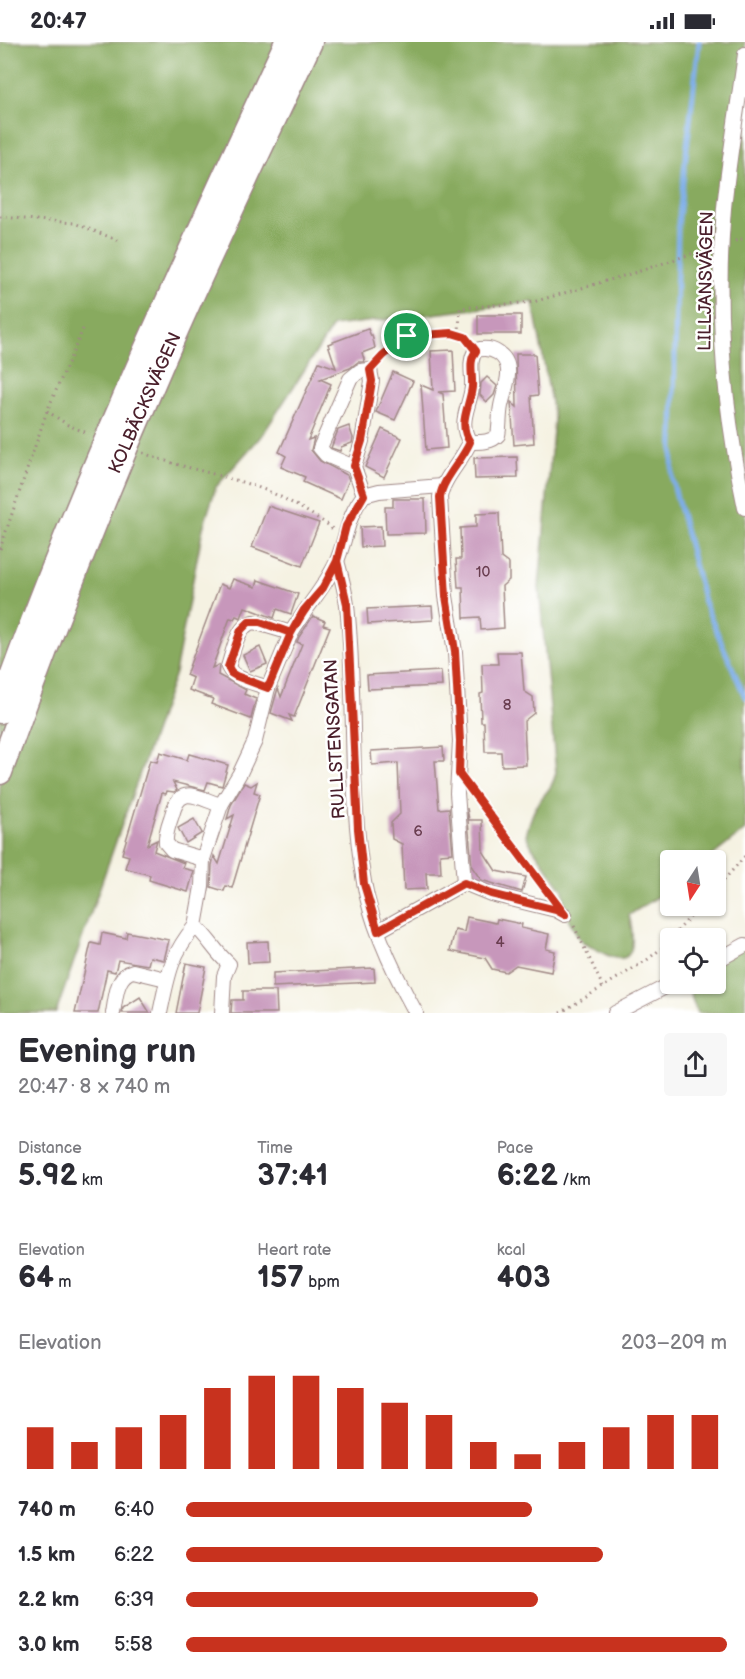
<!DOCTYPE html>
<html lang="en">
<head>
<meta charset="utf-8">
<style>
	:root { --surface:#fff; --page:#f7f7f7; --text:#2b2b33; --muted:#7c7c81; --accent:#c8321e }
	body { margin:0; font-family:"Balsamiq Sans",sans-serif; background:var(--page); color:var(--text); height:100vh; display:flex; flex-direction:column; font-size:22px; white-space:nowrap }
	* { box-sizing:border-box; margin:0 }
	p { font-size:20px; color:var(--muted) }
	.icon { flex:none; width:33px; height:33px; fill:none; stroke:currentColor; stroke-width:2; stroke-linecap:round; stroke-linejoin:round }
	.map { position:relative; height:971px; overflow:hidden }
	.side { display:flex; flex-direction:column; background:var(--surface); flex:1 }
	.side>* { flex:none }
	.needle { width:39px; rotate:192deg }
	.tools { position:absolute; left:660px; top:808px; display:grid; gap:12px }
	.tools a { display:grid; place-items:center; width:66px; height:66px; border-radius:6px; background:var(--surface); box-shadow:0 2px 4px #0004; font-size:30px }
	.pin { position:absolute; display:grid; place-items:center; width:51px; height:51px; color:#fff; margin:-26px; border:3px solid #fff; border-radius:50%; box-shadow:0 2px 6px #0007 }
	.round { display:grid; place-items:center; flex:none; width:63px; height:63px; border-radius:6px; background:var(--page) }
	.head { display:flex; align-items:center; justify-content:space-between; height:102px; padding:0 18px }
	h1 { font-size:33px; font-weight:700; line-height:45px }
	.stats { display:grid; grid-template-columns:repeat(3,1fr); gap:9px; height:102px; padding:6px 18px }
	.stats div { display:grid; align-content:center }
	.stats b { font-size:30px; font-weight:700 }
	.stats small { font-size:16px; font-weight:400 }
	.stats p { font-size:16px }
	.chart { height:168px; padding:12px 18px }
	.chart p { display:flex; justify-content:space-between }
	.chart svg { width:100%; height:108px; margin-top:6px; stroke:var(--accent); stroke-width:6 }
	ul { padding:0 18px; list-style:none; font-size:20px }
	li { display:grid; grid-template-columns:96px 72px 1fr; align-items:center; height:45px }
	li i { height:15px; border-radius:8px; background:var(--accent) }
	.status { display:flex; justify-content:space-between; align-items:center; height:42px; padding:0 30px; background:var(--surface); direction:ltr }
	.status svg { height:16px; fill:currentColor }
	.map>svg:first-child { display:block }
	.forest { fill:#88aa5e; stroke:#696444; stroke-width:1.5 }
	.lines { fill:none; stroke-linecap:round; stroke-linejoin:round }
	.stream { stroke:#7eaee9; stroke-width:5 }
	.building { fill:#c797bb }
	.street-casing { stroke:#a08886; stroke-width:16 }
	.highway-casing { stroke:#a08886; stroke-width:27 }
	.path { stroke:#a08886; stroke-width:3; stroke-dasharray:1.5 4.5; stroke-linecap:butt }
	.street { stroke:#fff; stroke-width:14 }
	.highway { stroke:#fff; stroke-width:24 }
	.route-casing { stroke:#fff; stroke-width:12 }
	.route { stroke:#c8321e; stroke-width:8 }
	.labels { text-anchor:middle; dominant-baseline:central; stroke-width:5; stroke-linejoin:round; paint-order:stroke }
	.number-label { font-size:15px; fill:#693d4f }
	.street-label { font-size:18px; fill:#4a1f2b; stroke:#fff }
</style>
</head>
<body>
<div class="status"><b>20:47</b><svg viewBox="0 0 49 12"><path d="M0 12V9h3v3zM5 12V6h3v6zM10 12V3h3v9zM15 12V0h3v12zM26 1h20v11H26zM47 4h2v5h-2z"/></svg></div>
<div class="map">
<svg width="745" height="971" viewBox="0 0 745 971">
	<rect width="100%" height="100%" fill="#fff"/>
	<filter id="ink" filterUnits="userSpaceOnUse"><feTurbulence type="fractalNoise" baseFrequency=".0167" numOctaves="2"/><feDisplacementMap in="SourceGraphic" scale="12" xChannelSelector="R" yChannelSelector="G"/><feConvolveMatrix kernelMatrix="1 2 1 2 8 2 1 2 1" color-interpolation-filters="sRGB"/></filter>
	<filter id="wash" filterUnits="userSpaceOnUse"><feTurbulence type="fractalNoise" baseFrequency=".008" numOctaves="4" result="noise"/><feDisplacementMap in="SourceGraphic" scale="24" xChannelSelector="R" yChannelSelector="G"/><feGaussianBlur stdDeviation="1.35" result="paint"/><feColorMatrix in="noise" values="0 0 0 0 0 0 0 0 0 0 0 0 0 0 0 0 0 1.4 0 .05"/><feComposite in="paint" operator="in"/></filter>
	<g filter="url(#wash)">
		<rect width="100%" height="100%" fill="#f5f2e2"/>
		<g class="forest">
			<path d="M0 0H745V788L706 819H670V847L629 873C635 899 637 930 601 910 595 906 588 904 583 901 576 895 573 881 565 873L563 848 532 805 526 793C529 781 532 770 539 760 548 747 551 748 556 731L539 545 554 377 533 260 333 284 263 392 216 445 203 486 175 631 56 971H0Z"/>
			<polygon points="745,903 745,971 697,971 687,942 716,942 716,919"/>
		</g>
		<g class="lines">
			<polyline class="stream" points="699,0 678,183 672,437 704,560 745,655"/>
		</g>
		<g id="blocks">
			<g class="building">
				<rect x="478" y="273" width="43" height="19"/>
				<polygon points="368,287 371,294 372,293 375,306 362,311 365,320 358,320 350,326 320,337 331,342 308,398 314,396 311,408 320,419 347,433 349,438 341,457 303,440 305,435 281,425 286,414 279,410 319,320 336,326 328,302"/>
				<polygon points="453,308 455,349 438,350 443,352 447,406 426,408 421,343 433,348 431,309"/>
				<polygon points="516,312 535,312 538,353 531,354 534,401 514,403 511,360 517,365"/>
				<polygon points="393,330 413,339 395,378 376,370"/>
				<polygon points="487,335 497,344 494,353 487,360 480,353 481,341"/>
				<polygon points="349,384 353,396 352,401 341,405 340,409 331,406 338,388"/>
				<polygon points="382,387 402,396 384,435 365,425"/>
				<polygon points="517,415 518,436 475,437 474,416"/>
				<polygon points="393,457 425,457 426,491 386,492 385,465 393,465"/>
				<polygon points="268,464 319,481 302,524 252,505"/>
				<polygon points="499,471 501,516 509,522 509,538 502,544 504,586 481,588 480,575 464,576 463,545 458,545 456,517 461,517 460,486 476,485 476,472"/>
				<polygon points="381,484 382,504 361,505 360,485"/>
				<polygon points="233,537 256,545 258,538 298,552 291,572 277,567 274,576 245,565 241,576 236,574 234,577 230,576 212,626 219,623 218,633 246,648 244,652 256,657 251,677 211,662 213,657 189,648 193,636 186,633 220,542 229,546"/>
				<polygon points="432,564 433,578 368,582 367,567"/>
				<polygon points="313,574 325,579 323,583 330,585 294,675 289,673 292,679 271,671 278,646 281,655 302,602 297,600 299,595"/>
				<polygon points="260,605 267,622 250,629 243,613"/>
				<polygon points="497,610 521,610 524,649 533,655 534,671 524,679 526,723 502,724 501,710 485,710 484,680 481,680 480,652 483,651 482,622 498,622"/>
				<polygon points="441,629 442,644 368,647 367,633"/>
				<polygon points="443,705 444,719 435,719 439,767 449,766 453,811 440,812 441,831 426,831 427,847 404,848 402,802 392,797 391,781 400,772 398,721 372,723 371,709"/>
				<polygon points="160,710 187,718 189,712 228,723 222,744 208,740 205,748 173,740 177,748 174,750 167,749 166,752 162,751 147,803 157,798 154,809 184,821 182,826 194,829 188,850 149,838 150,833 125,826 129,814 122,812 150,718 157,720"/>
				<polygon points="257,740 254,750 260,752 232,846 226,844 224,849 211,845 212,823 214,814 219,822 234,773 227,777 231,763 244,741 251,744"/>
				<polygon points="467,766 469,778 482,778 483,809 496,829 526,835 522,850 481,838 472,825"/>
				<polygon points="194,777 202,791 186,801 178,786"/>
				<polygon points="467,875 496,881 497,877 522,882 521,886 549,892 546,907 555,909 551,930 516,923 506,930 492,927 485,916 450,909 455,888 464,890"/>
				<polygon points="127,890 169,898 164,918 150,915 148,923 118,918 115,930 107,928 98,971 75,971 91,901 100,903 102,891 126,896"/>
				<polygon points="268,899 269,920 248,921 247,900"/>
				<polygon points="186,921 206,925 197,971 176,971"/>
				<polygon points="374,926 375,940 273,945 273,931"/>
				<polygon points="243,949 276,949 277,971 231,971 232,958 243,958"/>
				<polygon points="140,955 150,971 122,971 123,966"/>
			</g>
		</g>
	</g>
	<g filter="url(#ink)">
		<use href="#blocks" fill-opacity="0" stroke="#a08886" stroke-width="1.5"/>
		<g class="lines">
			<g class="street-casing">
				<g id="street">
					<path d="M745 12C738 63 729 115 724 166 715 267 724 368 745 466"/>
					<path d="M470 400C479 400 491 401 498 393 500 384 499 374 501 364 504 348 517 323 498 311 491 306 484 306 476 308 468 319 473 333 472 345 470 364 457 381 470 400 462 419 443 436 440 455L446 554 455 610 460 699 457 751 464 841 491 852 556 868 565 873"/>
					<polyline points="354,425 326,413 320,406 350,337 360,329 370,328 372,339 362,399 354,425 364,453"/>
					<path d="M337 519C341 533 345 548 347 563 357 655 348 750 364 840 371 884 395 933 416 971"/>
					<polyline points="268,646 291,591"/>
					<polyline points="203,817 221,763"/>
					<polyline points="378,889 464,841"/>
					<polyline points="716,919 745,903"/>
					<path d="M113 971C116 956 116 933 133 929L166 937"/>
					<path d="M160 971C168 934 170 914 195 884"/>
					<path d="M222 971 224 934 229 922C216 911 208 895 195 884L202 845 203 817 172 808 166 801C165 791 169 782 172 773 180 741 197 756 221 763L240 731 255 699 268 646C255 641 234 638 228 625 233 611 237 582 254 580L291 591C305 566 324 547 336 521 347 497 346 475 364 453L379 449 442 444"/>
					<polyline points="615,971 671,942"/>
				</g>
			</g>
			<g class="highway-casing">
				<g id="highway">
					<path d="M0 669C81 440 185 220 287 0"/>
					<path d="M0 730C49 593 102 458 160 325 207 215 260 108 310 0"/>
				</g>
			</g>
			<g class="path">
				<polyline points="0,175 74,181 122,200"/>
				<polyline points="735,199 745,196"/>
				<polyline points="459,292 460,266 533,260 637,230 706,207"/>
				<path d="M379 317C387 309 399 297 410 293 424 289 455 288 467 297"/>
				<polyline points="47,369 68,383 87,391"/>
				<path d="M143 411C179 425 215 431 251 443 280 452 305 468 330 484L333 488"/>
				<polyline points="0,507 47,369 84,285"/>
				<polyline points="472,751 548,851"/>
				<polyline points="716,847 745,814"/>
				<polyline points="574,884 603,945"/>
				<polyline points="560,971 647,918 663,905 700,864"/>
			</g>
			<use href="#street" class="street"/>
			<use href="#highway" class="highway"/>
		</g>
	</g>
	<g class="lines" filter="url(#ink)">
		<g class="route-casing">
			<path id="route" d="M407 294 383 314 370 328 372 339 362 399 354 424 364 453 346 484 337 519 323 546 304 568 291 591 268 646 236 634 231 631 228 625 241 588 249 580H260L291 591C296 582 301 573 307 565L323 546 337 519 347 562 358 787 364 842 378 889 464 841 491 852 556 868 565 873 459 732 460 699 455 609 446 554 440 455C443 436 462 419 470 400 457 382 470 364 472 345 473 333 468 319 476 309L465 295 452 291 407 294"/>
		</g>
		<use href="#route" class="route"/>
	</g>
	<g class="labels">
		<g class="number-label">
			<text x="483" y="530">10</text>
			<text x="507" y="663">8</text>
			<text x="418" y="789">6</text>
			<text x="500" y="900">4</text>
		</g>
		<g class="street-label">
			<text transform="translate(706 239) rotate(-89)">LILLJANSVÄGEN</text>
			<text transform="translate(145 361) rotate(-66)">KOLBÄCKSVÄGEN</text>
			<text transform="translate(335 697) rotate(-93)">RULLSTENSGATAN</text>
		</g>
	</g>
</svg>
<div class="tools">
<a><svg class="needle" viewBox="-14 -14 28 28"><path d="M0-13l5 13h-10z" fill="#e53935"/><path d="M0 13l5-13h-10z" fill="#7c7c81"/></svg></a>
<a><svg class="icon" aria-label="locate" viewBox="0 0 24 24"><circle cx="12" cy="12" r="6"/><path d="M12 2v4M12 18v4M2 12h4M18 12h4"/></svg></a>
</div>
<div class="pin" style="left:407px;top:294px;background:#1e9e55"><svg class="icon" aria-label="arrive" viewBox="0 0 24 24"><path d="M6 21V4h12l-3 4 3 4H6"/></svg></div>
</div>
<section class="side">
<div class="head"><div><h1>Evening run</h1><p>20:47 · 8 × 740 m</p></div><a class="round"><svg class="icon" aria-label="share" viewBox="0 0 24 24"><path d="M12 15V3M7 8l5-5 5 5M5 13v7h14v-7"/></svg></a></div>
<div class="stats">
<div><p>Distance</p><b>5.92<small> km</small></b></div>
<div><p>Time</p><b>37:41</b></div>
<div><p>Pace</p><b>6:22<small> /km</small></b></div>
</div>
<div class="stats">
<div><p>Elevation</p><b>64<small> m</small></b></div>
<div><p>Heart rate</p><b>157<small> bpm</small></b></div>
<div><p>kcal</p><b>403</b></div>
</div>
<div class="chart"><p><span>Elevation</span>203–209 m</p>
<svg viewBox="0 0 160 44" preserveAspectRatio="none"><path d="M5 44V27M15 44V33M25 44V27M35 44V22M45 44V11M55 44V6M65 44V6M75 44V11M85 44V17M95 44V22M105 44V33M115 44V38M125 44V33M135 44V27M145 44V22M155 44V22"/></svg>
</div>
<ul>
<li><b>740 m</b>6:40<i style="width:64%"></i></li>
<li><b>1.5 km</b>6:22<i style="width:77%"></i></li>
<li><b>2.2 km</b>6:39<i style="width:65%"></i></li>
<li><b>3.0 km</b>5:58<i style="width:100%"></i></li>
</ul>
</section>
</body>
</html>
